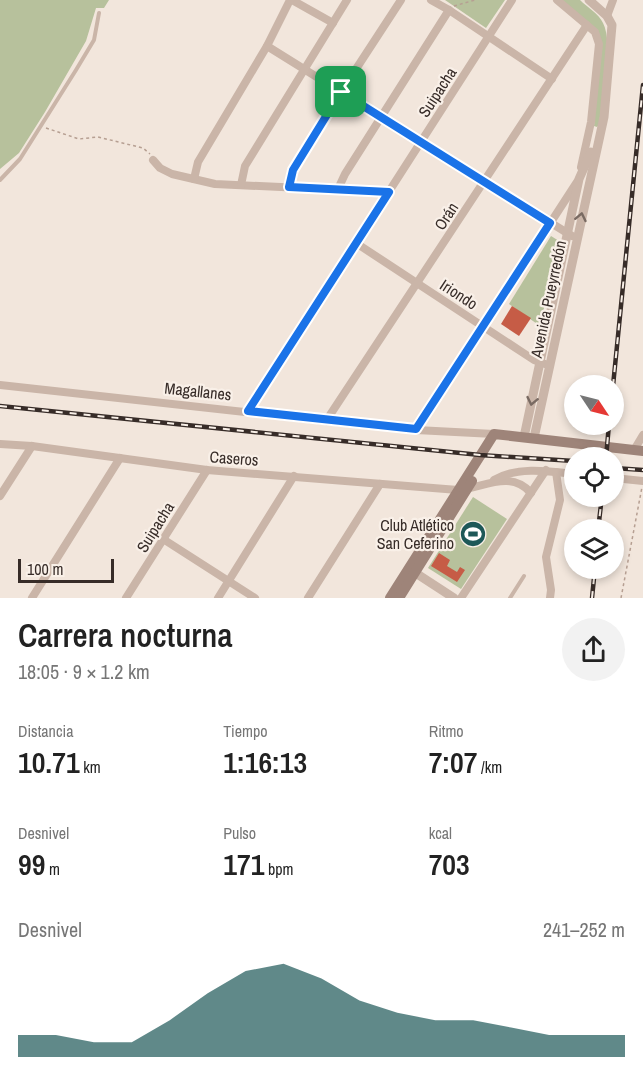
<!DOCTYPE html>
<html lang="es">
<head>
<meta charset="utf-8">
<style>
	:root { --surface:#fff; --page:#f2f2f2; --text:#222; --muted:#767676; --accent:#1d5858 }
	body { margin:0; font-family:"Archivo Narrow",sans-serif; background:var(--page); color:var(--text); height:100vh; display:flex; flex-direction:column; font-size:22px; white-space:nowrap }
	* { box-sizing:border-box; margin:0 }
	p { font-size:20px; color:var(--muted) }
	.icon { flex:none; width:33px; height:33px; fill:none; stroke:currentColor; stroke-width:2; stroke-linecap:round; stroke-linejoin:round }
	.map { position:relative; height:598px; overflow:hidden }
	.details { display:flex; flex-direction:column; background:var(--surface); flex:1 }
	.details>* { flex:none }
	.needle { width:39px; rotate:125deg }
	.fabs { position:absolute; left:564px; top:375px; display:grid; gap:12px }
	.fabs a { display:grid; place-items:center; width:60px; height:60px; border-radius:50%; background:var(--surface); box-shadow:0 3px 9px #0003; font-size:30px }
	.scale { position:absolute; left:18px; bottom:15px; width:96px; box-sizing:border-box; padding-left:6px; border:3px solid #372c28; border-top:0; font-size:16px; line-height:21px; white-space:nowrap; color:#372c28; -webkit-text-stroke:4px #f9f0e8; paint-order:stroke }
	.pin { position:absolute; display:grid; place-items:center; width:51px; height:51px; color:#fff; margin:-26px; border-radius:12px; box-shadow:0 3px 9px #0006 }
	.round { display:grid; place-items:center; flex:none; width:63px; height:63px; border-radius:32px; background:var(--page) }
	.summary { display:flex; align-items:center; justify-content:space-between; height:102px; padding:0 18px }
	h1 { font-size:33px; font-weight:600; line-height:45px }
	.metrics { display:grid; grid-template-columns:repeat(3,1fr); gap:9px; height:102px; padding:6px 18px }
	.metrics div { display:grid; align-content:center }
	.metrics b { font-size:30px; font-weight:600 }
	.metrics small { font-size:16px; font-weight:400 }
	.metrics p { font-size:16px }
	.chart { height:168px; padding:12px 18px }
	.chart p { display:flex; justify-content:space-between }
	.chart svg { width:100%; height:108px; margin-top:6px; fill:var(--accent); opacity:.7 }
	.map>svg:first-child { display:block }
	.green { fill:#b7c19c }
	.building { fill:#c65c46 }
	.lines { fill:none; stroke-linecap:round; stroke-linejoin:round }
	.path { stroke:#b69f92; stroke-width:1.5; stroke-dasharray:3 3; stroke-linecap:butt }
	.service { stroke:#cab5a8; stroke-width:4 }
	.minor { stroke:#cab5a8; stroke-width:8 }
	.tertiary { stroke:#cab5a8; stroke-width:9 }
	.secondary { stroke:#9e8479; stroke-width:10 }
	.rail-casing { stroke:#372c28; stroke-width:4.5 }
	.rail { stroke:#f9f0e8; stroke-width:2; stroke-dasharray:7; stroke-linecap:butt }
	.oneway { stroke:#796a62 }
	.route-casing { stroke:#fff; stroke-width:12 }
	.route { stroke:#1a73e8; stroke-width:8 }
	.labels { text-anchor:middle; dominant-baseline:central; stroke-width:4.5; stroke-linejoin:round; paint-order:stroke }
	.street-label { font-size:16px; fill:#372c28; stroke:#f9f0e8 }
	.poi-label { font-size:16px; fill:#372c28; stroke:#f9f0e8; text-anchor:end }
</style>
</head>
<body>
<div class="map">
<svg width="643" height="598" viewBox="0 0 643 598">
	<rect width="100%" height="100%" fill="#f2e6dc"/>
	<g class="green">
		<polygon points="0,0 109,0 104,8 96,8 86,41 45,112 19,153 0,169"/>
		<polygon points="445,0 505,0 486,28"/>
		<path d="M561 0H580C587 7 599 14 603 23 614 44 602 100 599 125L597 127 594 126 601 41Z"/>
		<polygon points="551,236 559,241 540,326 509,304"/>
		<polygon points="473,497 507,519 461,589 428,568"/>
	</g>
	<g class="building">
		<polygon points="512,306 531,318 519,336 501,324"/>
		<polygon points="439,553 450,560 447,566 457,572 460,567 465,570 457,582 431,566"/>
	</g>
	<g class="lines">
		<g class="path">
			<polyline points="454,6 475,0"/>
			<polyline points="46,128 79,139 98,137 143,148 150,154"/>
			<polyline points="621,598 642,487"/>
		</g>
		<g class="service">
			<polyline points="0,180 20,159 76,70 94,40 99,13"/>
			<polyline points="510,598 524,576"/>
		</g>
		<g class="minor">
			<polyline points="292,0 333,23"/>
			<polyline points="431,0 449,10 552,79"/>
			<polyline points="557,0 595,32 599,44 591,122 581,167"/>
			<polyline points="607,16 613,0"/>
			<polyline points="267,46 572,236"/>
			<polyline points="153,160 160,168 172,174 215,184 389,192"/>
			<polyline points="194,179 198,162 267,46 290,0"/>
			<polyline points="241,185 245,166 347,0"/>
			<polyline points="289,187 293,170 341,92 401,0"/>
			<polyline points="338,189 345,174 449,10"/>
			<polyline points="356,243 534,360 545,364"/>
			<polyline points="0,385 326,421 416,430 494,434"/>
			<polyline points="248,411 512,0"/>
			<polyline points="326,421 587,25"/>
			<polyline points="416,430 577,182"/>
			<path d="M0 444 32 446 207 470 458 490C483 488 510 469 531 493"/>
			<polyline points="634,450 643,435"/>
			<polyline points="614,478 643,481"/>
			<path d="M494 480C517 466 549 471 574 474"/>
			<polyline points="0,496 32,446"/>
			<polyline points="163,539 255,598"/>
			<polyline points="32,598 120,458"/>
			<polyline points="126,598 207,470"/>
			<polyline points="218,598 294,476"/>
			<polyline points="308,598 380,484"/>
			<polyline points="461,598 546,470"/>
			<polyline points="550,598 551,590 546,557 560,500 556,472"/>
		</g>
		<g class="tertiary">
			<polyline points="524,437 579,179 591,152"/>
			<polyline points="534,438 604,117 612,25 607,16 589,0"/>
			<polyline points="411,570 454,598"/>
		</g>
		<g class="secondary">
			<polyline points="390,598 494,434 643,451"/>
			<polyline points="399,598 472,481"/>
		</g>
		<g class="rail-casing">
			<g id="rail">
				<polyline points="613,386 643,85"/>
				<polyline points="0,406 480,455 574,461"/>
				<polyline points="606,458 609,424"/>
				<polyline points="614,468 643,470"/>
				<polyline points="598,530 602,496"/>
				<polyline points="592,598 595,568"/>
			</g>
		</g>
		<use href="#rail" class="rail"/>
	</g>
	<defs><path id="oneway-chevron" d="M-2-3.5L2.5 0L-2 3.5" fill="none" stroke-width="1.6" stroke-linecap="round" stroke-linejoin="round" transform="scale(1.5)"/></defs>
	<g class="oneway">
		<use href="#oneway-chevron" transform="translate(581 217) rotate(-78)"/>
		<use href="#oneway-chevron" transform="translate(532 401) rotate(102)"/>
	</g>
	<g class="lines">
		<g class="route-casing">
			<polygon id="route" points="341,92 550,223 416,429 248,411 389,192 289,187 293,170"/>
		</g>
		<use href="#route" class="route"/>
	</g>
	<defs>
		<g id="stadium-disc" transform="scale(1.35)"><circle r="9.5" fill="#1d5858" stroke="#f9f0e8"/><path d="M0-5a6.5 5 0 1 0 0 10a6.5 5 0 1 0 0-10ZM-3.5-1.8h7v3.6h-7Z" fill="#fff"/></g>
	</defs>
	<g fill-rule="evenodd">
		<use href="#stadium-disc" x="473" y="534"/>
	</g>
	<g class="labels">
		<g class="street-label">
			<text transform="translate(437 92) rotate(-57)">Suipacha</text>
			<text transform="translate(446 216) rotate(-57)">Orán</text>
			<text transform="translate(459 294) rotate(33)">Iriondo</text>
			<text transform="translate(548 299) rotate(-78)">Avenida Pueyrredón</text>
			<text transform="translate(198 391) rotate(6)">Magallanes</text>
			<text transform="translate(234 458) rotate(4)">Caseros</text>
			<text transform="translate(155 527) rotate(-58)">Suipacha</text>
		</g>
		<g class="poi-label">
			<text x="454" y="525">Club Atlético<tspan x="454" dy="18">San Ceferino</tspan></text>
		</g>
	</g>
</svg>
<div class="fabs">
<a><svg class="needle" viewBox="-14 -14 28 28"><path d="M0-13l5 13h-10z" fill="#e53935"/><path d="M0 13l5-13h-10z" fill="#767676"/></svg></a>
<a><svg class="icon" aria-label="locate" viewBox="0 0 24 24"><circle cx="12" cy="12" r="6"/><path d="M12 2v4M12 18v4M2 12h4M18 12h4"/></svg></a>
<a><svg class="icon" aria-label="layers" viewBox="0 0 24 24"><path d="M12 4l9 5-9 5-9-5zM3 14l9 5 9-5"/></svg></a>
</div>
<div class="scale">100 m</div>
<div class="pin" style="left:341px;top:92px;background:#1e9e55"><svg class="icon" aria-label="arrive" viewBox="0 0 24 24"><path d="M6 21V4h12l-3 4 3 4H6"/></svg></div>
</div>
<section class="details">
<div class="summary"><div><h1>Carrera nocturna</h1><p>18:05 · 9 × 1.2 km</p></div><a class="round"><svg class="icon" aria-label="share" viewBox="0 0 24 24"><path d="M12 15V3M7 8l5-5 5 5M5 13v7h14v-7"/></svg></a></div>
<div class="metrics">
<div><p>Distancia</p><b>10.71<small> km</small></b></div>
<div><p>Tiempo</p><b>1:16:13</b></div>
<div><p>Ritmo</p><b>7:07<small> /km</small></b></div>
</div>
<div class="metrics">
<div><p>Desnivel</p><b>99<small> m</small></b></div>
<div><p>Pulso</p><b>171<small> bpm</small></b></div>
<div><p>kcal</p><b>703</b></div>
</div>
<div class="chart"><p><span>Desnivel</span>241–252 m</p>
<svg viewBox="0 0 160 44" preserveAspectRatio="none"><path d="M0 44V35L10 35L20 38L30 38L40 29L50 18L60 9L70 6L80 12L90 21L100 26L110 29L120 29L130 32L140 35L150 35L160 35V44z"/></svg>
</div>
</section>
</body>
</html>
